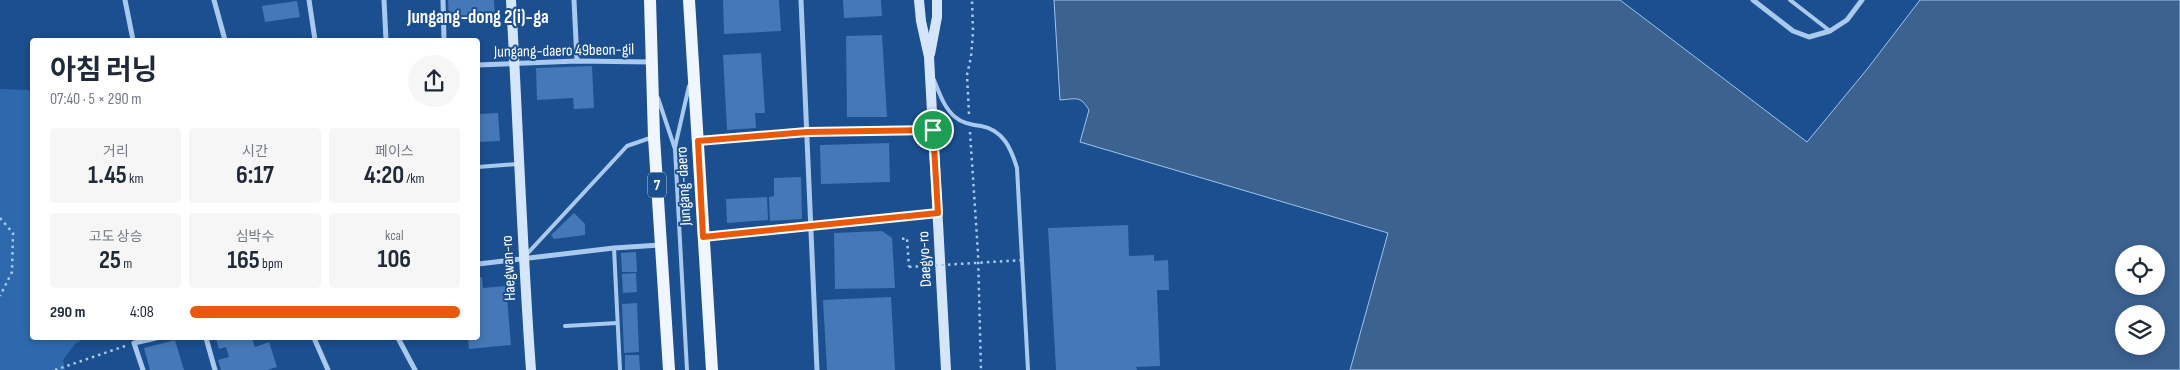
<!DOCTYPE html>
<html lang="ko">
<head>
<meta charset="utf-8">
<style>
	:root { --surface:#fff; --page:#f6f6f7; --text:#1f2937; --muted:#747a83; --accent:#ea580c }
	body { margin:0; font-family:"Sofia Sans Condensed","Noto Sans KR",sans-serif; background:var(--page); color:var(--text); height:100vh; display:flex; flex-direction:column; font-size:19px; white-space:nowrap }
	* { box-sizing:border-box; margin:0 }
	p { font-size:16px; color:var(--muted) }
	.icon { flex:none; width:28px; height:28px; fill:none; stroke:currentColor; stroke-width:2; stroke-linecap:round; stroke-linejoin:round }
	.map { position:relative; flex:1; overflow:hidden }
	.side { position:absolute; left:30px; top:38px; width:450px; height:302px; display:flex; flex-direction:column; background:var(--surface); border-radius:5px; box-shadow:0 2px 8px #0003 }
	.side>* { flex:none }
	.fabs { position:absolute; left:2115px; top:245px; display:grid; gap:10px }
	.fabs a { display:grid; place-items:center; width:50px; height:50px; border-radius:50%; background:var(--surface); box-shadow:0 2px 8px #0003; font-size:25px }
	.pin { position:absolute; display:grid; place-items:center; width:42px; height:42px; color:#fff; margin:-21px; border:2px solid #fff; border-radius:50%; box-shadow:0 1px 5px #0007 }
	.round { display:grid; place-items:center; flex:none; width:52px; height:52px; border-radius:26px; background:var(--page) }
	.overview { display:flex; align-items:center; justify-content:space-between; height:85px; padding:0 20px }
	h1 { font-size:28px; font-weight:700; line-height:38px }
	.metrics { display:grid; grid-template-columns:repeat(3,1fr); gap:8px; height:85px; padding:5px 20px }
	.metrics div { display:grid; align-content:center; border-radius:5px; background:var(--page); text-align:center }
	.metrics b { font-size:25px; font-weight:700 }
	.metrics small { font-size:14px; font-weight:400 }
	.metrics p { font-size:14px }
	ul { padding:0 20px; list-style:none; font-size:16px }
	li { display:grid; grid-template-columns:80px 60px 1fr; align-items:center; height:38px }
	li i { height:12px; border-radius:6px; background:var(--accent) }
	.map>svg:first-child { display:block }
	.green { fill:#2e69ad }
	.water { fill:#3c6290; stroke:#9cc4f0; fill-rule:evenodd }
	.building { fill:#4478b7 }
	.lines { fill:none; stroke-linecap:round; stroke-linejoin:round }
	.path { stroke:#a9c9ee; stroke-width:2.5; stroke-dasharray:2.5 4; stroke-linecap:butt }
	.lane { stroke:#a9c9ee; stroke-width:4 }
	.street { stroke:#a9c9ee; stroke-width:5 }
	.secondary { stroke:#d6e6fa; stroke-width:10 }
	.primary { stroke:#f0f6ff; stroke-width:12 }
	.path-bridge { stroke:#a9c9ee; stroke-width:2.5; stroke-dasharray:2.5 4; stroke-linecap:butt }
	.route-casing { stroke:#fff; stroke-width:10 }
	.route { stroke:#ea580c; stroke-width:6 }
	.labels { text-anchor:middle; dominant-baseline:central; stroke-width:4; stroke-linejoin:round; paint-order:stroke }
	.shield { fill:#1b4f8f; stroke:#bbcadd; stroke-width:1 }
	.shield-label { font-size:15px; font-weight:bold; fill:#fff }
	.street-label { font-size:16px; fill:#fff; stroke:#1b4f8f }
	.quarter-label { font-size:19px; font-weight:bold; fill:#fff; stroke:#1b4f8f }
</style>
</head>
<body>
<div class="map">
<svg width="2180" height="370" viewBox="0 0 2180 370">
	<rect width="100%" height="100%" fill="#1b4f8f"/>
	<polygon class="green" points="0,89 28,90 32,93 32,338 86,338 76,343 63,360 65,370 0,370"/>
	<path class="water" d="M1054 0H1620L1807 142 1868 68 1920 0H2180V370H1350L1388 233 1080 142 1089 110C1080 95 1076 99 1060 100ZM2124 254H2156V286H2124ZM2124 314H2156V346H2124Z"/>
	<g class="building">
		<polygon points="448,0 494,0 495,19 449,21"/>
		<polygon points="723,0 779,0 781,31 724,34"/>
		<polygon points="843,0 881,0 882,16 844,18"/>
		<polygon points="297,1 300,17 265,22 262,6"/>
		<polygon points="882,35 887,117 847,117 846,36"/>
		<polygon points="761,53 765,113 755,113 756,128 727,130 723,55"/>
		<polygon points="592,66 594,108 574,109 573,98 537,100 536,68"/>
		<polygon points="498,113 500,141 478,142 478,114"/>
		<polygon points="889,143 890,182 821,184 820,145"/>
		<polygon points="801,177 802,219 770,221 769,197 774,196 774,178"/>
		<polygon points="767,197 768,220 727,223 726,199"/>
		<polygon points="574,213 585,224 585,235 554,239 551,235"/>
		<polygon points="1128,225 1129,256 1154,255 1154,261 1168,260 1169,290 1157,290 1160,366 1136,367 1137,370 1056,370 1048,228"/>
		<polygon points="882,231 892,238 895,288 835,289 834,233"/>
		<polygon points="636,252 637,272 622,272 621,253"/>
		<polygon points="636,273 637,292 623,293 622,274"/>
		<polygon points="482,277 483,288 506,286 511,345 469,349 468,338 478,338 478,278"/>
		<polygon points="891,297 895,370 827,370 823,300"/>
		<polygon points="637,303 639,352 624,353 622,304"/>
		<polygon points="216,338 252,338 255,347 269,342 277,367 267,370 221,370 218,360 229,357 226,347 219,349"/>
		<polygon points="175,340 184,370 150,370 144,348"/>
		<polygon points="625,355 639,355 640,370 625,370"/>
	</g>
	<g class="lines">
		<g class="path">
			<polyline points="969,114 967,75 971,57 973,32 972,0"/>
			<polyline points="970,132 978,253 981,370"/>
			<polyline points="0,218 13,233 12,272 0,296"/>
			<polyline points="902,239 907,238 909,267"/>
			<polyline points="55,370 125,346"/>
		</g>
		<g class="lane">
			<polyline points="1790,0 1830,31"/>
			<path d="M934 80C939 92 944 108 955 117 962 123 972 125 981 126 1003 130 1011 148 1017 168L1028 370"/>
			<polyline points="658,98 675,149 687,370"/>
			<polyline points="675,147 689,86"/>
			<polyline points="478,167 518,164"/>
			<polyline points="614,248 620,370"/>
			<polyline points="526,255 627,146 653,137"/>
			<polyline points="565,326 617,323"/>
		</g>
		<g class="street">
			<polyline points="125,0 133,40"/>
			<polyline points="214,0 225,40"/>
			<polyline points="309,0 315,40"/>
			<polyline points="384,0 386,40"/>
			<polyline points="443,0 444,40"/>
			<polyline points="574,0 577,61"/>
			<polyline points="801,0 817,370"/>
			<polyline points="1753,0 1793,31 1809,37 1830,31 1847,20 1862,0"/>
			<polyline points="478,65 577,61 651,62"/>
			<polyline points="699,141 807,132 933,130"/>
			<polyline points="703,237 938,213"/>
			<polyline points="478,264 614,248 660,245"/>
			<polyline points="206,338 215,370"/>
			<polyline points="314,338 328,370"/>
			<polyline points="398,338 415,370"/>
			<polyline points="143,370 134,343 156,338"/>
		</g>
		<g class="secondary">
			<path d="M511 0C518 123 522 247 531 370"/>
			<polyline points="919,0 921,21 929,57 946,370"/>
			<polyline points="930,54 937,17 937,0"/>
		</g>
		<g class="primary">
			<polyline points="650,0 654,137 669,370"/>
			<polyline points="689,0 712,370"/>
		</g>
		<polyline class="path-bridge" points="909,267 1024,260"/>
	</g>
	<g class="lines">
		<g class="route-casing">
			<polygon id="route" points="933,130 938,213 703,237 698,141 807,132"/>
		</g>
		<use href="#route" class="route"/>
	</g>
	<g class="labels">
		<rect class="shield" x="648" y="172.5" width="18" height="25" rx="4"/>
		<g class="shield-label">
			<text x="657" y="185">7</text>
		</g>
		<g class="street-label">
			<text transform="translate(564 51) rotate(-1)">Jungang-daero 49beon-gil</text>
			<text transform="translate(684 186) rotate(-93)">Jungang-daero</text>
			<text transform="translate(925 259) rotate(-93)">Daegyo-ro</text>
			<text transform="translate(509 268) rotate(-93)">Haegwan-ro</text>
		</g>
		<g class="quarter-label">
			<text x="478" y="17">Jungang-dong 2(i)-ga</text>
		</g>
	</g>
</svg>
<div class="fabs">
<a><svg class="icon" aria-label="locate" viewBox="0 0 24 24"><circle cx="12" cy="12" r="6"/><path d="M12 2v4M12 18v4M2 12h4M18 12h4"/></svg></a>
<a><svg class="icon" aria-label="layers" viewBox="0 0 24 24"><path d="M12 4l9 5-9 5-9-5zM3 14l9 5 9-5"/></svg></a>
</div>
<div class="pin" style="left:933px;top:130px;background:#1e9e55"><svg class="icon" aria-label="arrive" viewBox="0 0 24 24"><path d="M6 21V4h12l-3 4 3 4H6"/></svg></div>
<section class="side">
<div class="overview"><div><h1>아침 러닝</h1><p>07:40 · 5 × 290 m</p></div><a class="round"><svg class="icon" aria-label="share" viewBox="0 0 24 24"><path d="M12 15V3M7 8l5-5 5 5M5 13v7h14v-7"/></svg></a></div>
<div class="metrics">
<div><p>거리</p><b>1.45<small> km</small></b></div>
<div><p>시간</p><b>6:17</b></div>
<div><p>페이스</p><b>4:20<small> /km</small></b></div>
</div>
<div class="metrics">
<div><p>고도 상승</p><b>25<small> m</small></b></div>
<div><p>심박수</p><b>165<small> bpm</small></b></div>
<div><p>kcal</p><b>106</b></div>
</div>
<ul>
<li><b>290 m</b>4:08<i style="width:100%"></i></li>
</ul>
</section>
</div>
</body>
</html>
